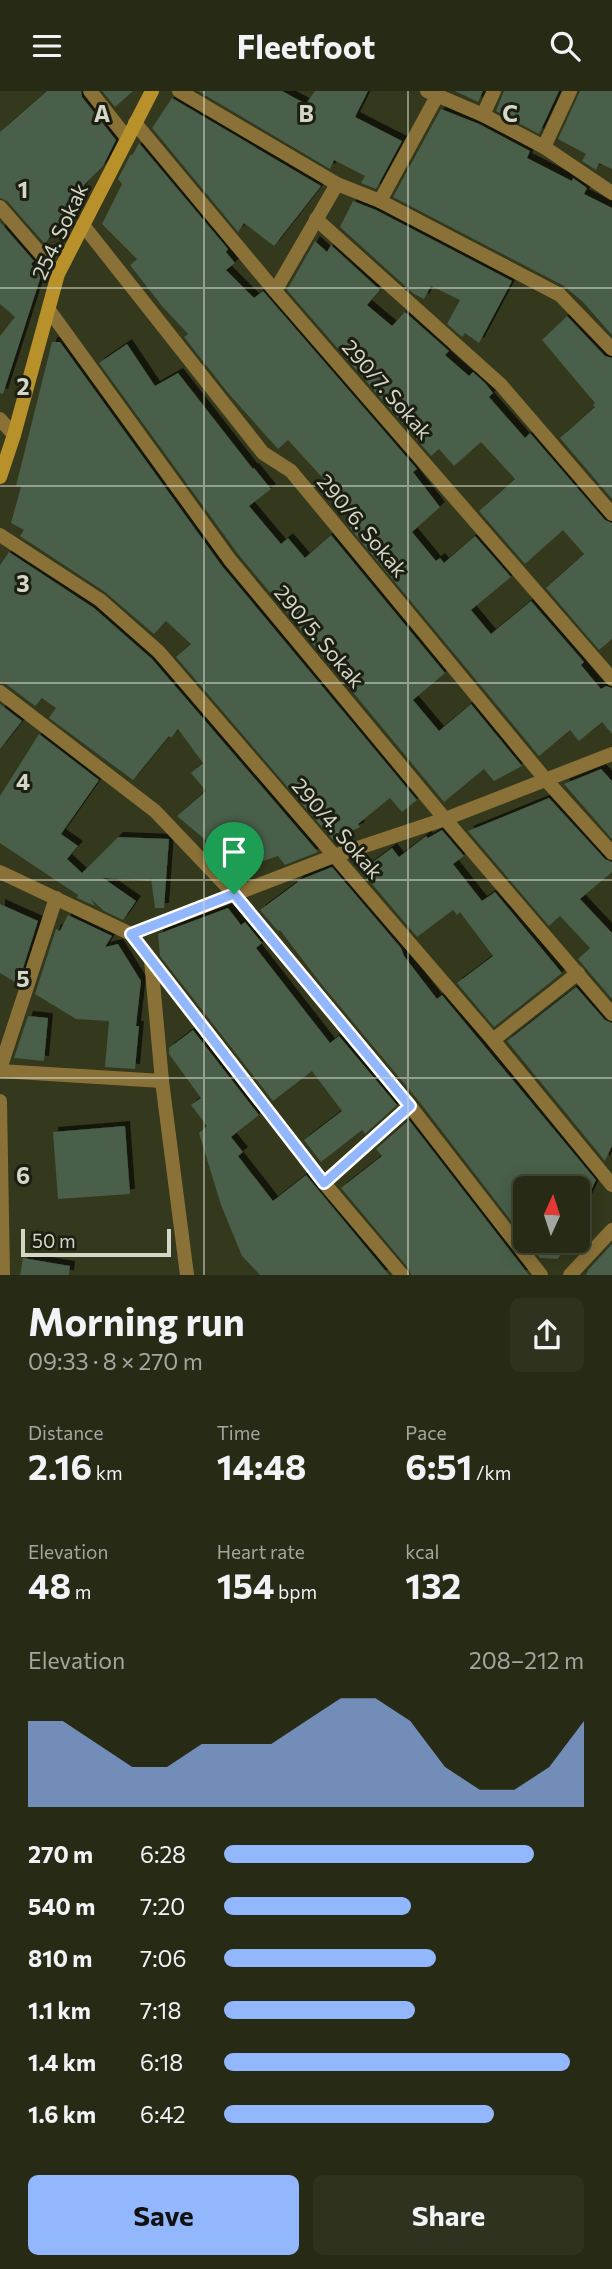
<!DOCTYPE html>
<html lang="en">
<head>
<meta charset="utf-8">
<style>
	:root { --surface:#272a15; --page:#2f321e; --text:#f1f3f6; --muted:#a4a7a0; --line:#434634; --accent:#92b7fd }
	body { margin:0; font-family:Commissioner,sans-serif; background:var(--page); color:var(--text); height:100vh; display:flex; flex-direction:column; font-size:26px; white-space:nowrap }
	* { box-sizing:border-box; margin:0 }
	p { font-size:23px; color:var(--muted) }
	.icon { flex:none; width:38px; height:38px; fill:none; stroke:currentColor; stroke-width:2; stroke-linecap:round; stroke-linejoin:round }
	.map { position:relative; height:1184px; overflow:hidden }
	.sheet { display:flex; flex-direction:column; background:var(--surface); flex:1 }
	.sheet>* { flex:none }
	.needle { width:46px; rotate:3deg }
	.controls { position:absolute; left:513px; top:1085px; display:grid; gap:14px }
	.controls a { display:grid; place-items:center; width:77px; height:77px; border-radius:10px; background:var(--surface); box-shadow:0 4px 18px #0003,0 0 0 2px var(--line); font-size:35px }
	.scale { position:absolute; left:21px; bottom:18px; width:150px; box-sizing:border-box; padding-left:7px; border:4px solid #d4d7c6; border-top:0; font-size:19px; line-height:24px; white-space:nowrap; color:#d4d7c6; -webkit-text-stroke:5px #1c1e12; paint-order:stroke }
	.pin { position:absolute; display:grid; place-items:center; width:60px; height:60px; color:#fff; margin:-72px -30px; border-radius:50% 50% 50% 0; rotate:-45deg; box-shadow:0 0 7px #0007 }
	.pin .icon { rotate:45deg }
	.round { display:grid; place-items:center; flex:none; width:74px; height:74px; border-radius:10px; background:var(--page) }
	.summary { display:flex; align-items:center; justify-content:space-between; height:119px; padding:0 28px }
	h1 { font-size:38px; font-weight:700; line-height:52px }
	.figures { display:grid; grid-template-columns:repeat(3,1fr); gap:10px; height:119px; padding:7px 28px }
	.figures div { display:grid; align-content:center }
	.figures b { font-size:35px; font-weight:700 }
	.figures small { font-size:19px; font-weight:400 }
	.figures p { font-size:19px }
	.chart { height:196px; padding:14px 28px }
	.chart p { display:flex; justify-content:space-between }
	.chart svg { width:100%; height:126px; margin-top:7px; fill:var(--accent); opacity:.7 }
	.button { display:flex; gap:14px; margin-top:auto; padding:14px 28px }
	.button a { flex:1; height:80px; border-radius:10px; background:var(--accent); color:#111; font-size:28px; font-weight:700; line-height:80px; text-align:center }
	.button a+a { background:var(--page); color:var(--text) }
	ul { padding:0 28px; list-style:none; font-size:23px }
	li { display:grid; grid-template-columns:112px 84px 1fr; align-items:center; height:52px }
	li i { height:18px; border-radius:9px; background:var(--accent) }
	header { display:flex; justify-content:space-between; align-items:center; height:91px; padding:0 28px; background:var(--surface); font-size:32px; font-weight:700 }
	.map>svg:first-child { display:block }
	.building { fill:#485f48; filter:url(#shadow) }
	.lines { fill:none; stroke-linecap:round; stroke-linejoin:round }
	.street { stroke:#8a7137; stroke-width:14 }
	.secondary { stroke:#b9912a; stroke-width:14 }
	.route-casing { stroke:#fff; stroke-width:14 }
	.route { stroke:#92b7fd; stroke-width:9 }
	.grid { fill:none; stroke:#d4d7c6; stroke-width:2; stroke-opacity:0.55 }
	.labels { text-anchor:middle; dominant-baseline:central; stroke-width:6; stroke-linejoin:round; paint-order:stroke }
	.street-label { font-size:21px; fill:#d4d7c6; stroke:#1c1e12 }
	.grid-label { font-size:23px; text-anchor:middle; font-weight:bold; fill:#d4d7c6; stroke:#1c1e12; stroke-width:6; stroke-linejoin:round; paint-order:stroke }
</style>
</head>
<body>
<header><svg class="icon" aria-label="menu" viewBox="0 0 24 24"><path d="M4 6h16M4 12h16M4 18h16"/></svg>Fleetfoot<svg class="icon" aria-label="search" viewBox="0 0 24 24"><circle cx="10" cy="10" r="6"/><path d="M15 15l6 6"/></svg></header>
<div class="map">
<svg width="612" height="1184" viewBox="0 0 612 1184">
	<defs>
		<filter id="shadow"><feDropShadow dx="5" dy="-5" stdDeviation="0" flood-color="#0009"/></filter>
	</defs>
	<rect width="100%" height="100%" fill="#34381c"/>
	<g class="building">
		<polygon points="47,0 81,0 82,6 116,49 103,75 85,93 45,153 7,110 0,107 0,41"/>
		<polygon points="102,0 133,0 115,16"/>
		<polygon points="198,0 282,0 306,13 315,0 368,0 355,26 402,50 376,98 361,92 365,85 334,69 330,78"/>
		<polygon points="455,0 483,0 478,11"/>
		<polygon points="504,0 559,0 539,43 496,20"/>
		<polygon points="580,0 612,0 612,78 599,72 596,79 582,70 586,63 558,48"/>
		<polygon points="172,7 321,95 274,155 244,132 238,141 152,37"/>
		<polygon points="441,18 479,33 530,60 527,67 572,90 573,87 587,97 584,103 612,117 612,244 583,211 564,195 393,106"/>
		<polygon points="139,52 228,158 226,161 235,172 226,179 254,207 263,200 417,378 413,381 440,416 412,441 436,470 440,467 444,472 475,445 511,486 471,519 491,543 531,510 584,571 581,574 601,598 606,595 612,597 612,643 602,631 579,650 570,639 539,665 346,432 353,425 328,397 330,395 288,349 278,358 228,302 184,246 188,243 162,215 130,174 137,168 102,133 122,93 118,88 131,63 132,65"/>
		<polygon points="353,110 376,119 512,190 479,252 465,242 462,246 447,233 460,209 431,195 424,208 414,203 340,136"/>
		<polygon points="0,131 34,170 31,173 41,185 3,303 0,302 0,245 15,226 0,213"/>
		<polygon points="315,150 327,161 331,154 380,199 367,214 392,235 405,221 449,260 445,264 469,285 473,281 485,292 493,302 489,306 525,347 530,342 605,429 612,432 612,548 599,559 546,497 584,463 563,439 525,473 479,420 515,388 481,351 454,375 439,358 431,365 287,199"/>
		<polygon points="567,225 605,265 612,267 612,408 560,347 595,316 593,314 595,312 542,249"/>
		<polygon points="52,251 60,251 222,475 417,709 402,721 390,707 358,733 360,736 333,749 176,566 191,553 166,530 154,543 105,501 20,445 24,439 11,432 21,396 16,395"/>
		<polygon points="127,253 155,295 178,282 253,378 254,377 271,398 249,415 281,453 288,447 305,467 331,444 445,582 413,609 439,640 471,613 522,675 494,690 484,678 444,711 238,463 99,272"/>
		<polygon points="9,461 94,517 152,568 318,761 285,774 278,765 240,778 177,725 206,700 191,682 203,672 178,638 171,647 169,645 133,689 49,627 56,617 42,607 35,615 6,593 0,592 0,474"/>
		<polygon points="0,613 22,630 0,658"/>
		<polygon points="39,643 99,689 61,743 78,755 67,768 82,782 118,746 169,748 164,817 155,817 151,787 150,790 103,787 136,810 123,829 104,820 91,808 95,815 77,807 78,804 0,752 0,705"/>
		<polygon points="601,678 612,690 612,748 564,693"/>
		<polygon points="549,707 605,768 612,771 612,781 580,808 612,842 612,908 578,868 590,857 560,825 549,835 468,740"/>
		<polygon points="442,739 464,765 453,773 482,810 495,801 562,882 494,936 457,892 493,865 460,821 457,824 453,819 417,846 361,780 392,757 399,766 426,745 428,747"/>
		<polygon points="332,776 401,857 404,865 437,908 442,904 596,1089 578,1127 578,1097 525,1097 525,1148 418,1009 322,894 280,839 278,840 260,819 298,791 297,790"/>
		<polygon points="0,813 38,830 18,893 0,882"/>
		<polygon points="228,817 241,834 245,831 262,852 256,857 330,952 339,945 397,1014 365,1043 362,1039 321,1071 304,1049 342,1020 312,980 273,1010 160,865 158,843"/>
		<polygon points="68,824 112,845 105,856 118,853 141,890 136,935 139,935 135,978 105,976 109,930 76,928 35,903 56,838 60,840"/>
		<polygon points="576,896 605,929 612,932 612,1055 605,1070 507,950"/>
		<polygon points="28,925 48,927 44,970 14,967"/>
		<polygon points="193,939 259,1024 231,1046 243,1061 238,1065 273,1110 306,1084 389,1184 260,1184 242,1165 221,1114 199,1042 207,1035 191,1014 201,1007 169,963 169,957"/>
		<polygon points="409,1029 529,1184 411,1184 409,1178 341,1097 382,1065 376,1058"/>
		<polygon points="125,1035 130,1103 58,1108 53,1041"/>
		<polygon points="527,1150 567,1150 558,1168 540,1167"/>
		<polygon points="612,1153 612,1184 586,1184 588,1179"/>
		<polygon points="23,1167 70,1175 69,1184 20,1184"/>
	</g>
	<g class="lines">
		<g class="street">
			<polyline points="90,0 127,47"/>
			<polyline points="179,0 337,93 380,110 560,204 612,258"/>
			<polyline points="427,0 483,24 544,56 612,102"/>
			<polyline points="483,24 494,0"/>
			<polyline points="135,32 275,200 612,588"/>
			<polyline points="544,56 570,0"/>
			<polyline points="380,110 437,5"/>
			<polyline points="0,116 58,183"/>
			<polyline points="316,128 501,294 612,423"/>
			<polyline points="83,134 263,362 291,380 546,689 612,762"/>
			<polyline points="275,200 337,93"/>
			<polyline points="49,219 230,469 445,728 612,923"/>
			<polyline points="0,328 14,344"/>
			<polyline points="0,444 100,509 159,561 493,949 612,1094"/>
			<polyline points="0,601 155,720 234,803 410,1015 541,1184"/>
			<polyline points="0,781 131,843 324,1092 402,1184"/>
			<polyline points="131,843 334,765 445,728 612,663"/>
			<polyline points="151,869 162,990 187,1184"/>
			<polyline points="493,949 578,882"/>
			<polyline points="0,978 56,807"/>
			<polyline points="0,980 162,990"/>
			<polyline points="0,1010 3,1184"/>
			<polyline points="324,1092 410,1015"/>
			<polyline points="570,1184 612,1139"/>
		</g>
		<polyline class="secondary" points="0,386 14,344 58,183 152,0"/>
	</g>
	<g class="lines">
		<g class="route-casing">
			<polygon id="route" points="234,803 410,1015 324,1092 131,843"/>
		</g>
		<use href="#route" class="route"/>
	</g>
	<path class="grid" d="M204 0V1184M408 0V1184M0 197H612M0 395H612M0 592H612M0 789H612M0 987H612"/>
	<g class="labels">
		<g class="street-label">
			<text transform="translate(59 140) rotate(-65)">254. Sokak</text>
			<text transform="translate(388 298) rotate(49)">290/7. Sokak</text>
			<text transform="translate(363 434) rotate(50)">290/6. Sokak</text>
			<text transform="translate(320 545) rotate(50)">290/5. Sokak</text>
			<text transform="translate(338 737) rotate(49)">290/4. Sokak</text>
		</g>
	</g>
	<g class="grid-label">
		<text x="102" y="31">A</text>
		<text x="306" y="31">B</text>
		<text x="510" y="31">C</text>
		<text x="23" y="107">1</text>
		<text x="23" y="304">2</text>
		<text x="23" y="501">3</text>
		<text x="23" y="699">4</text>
		<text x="23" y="896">5</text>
		<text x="23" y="1093">6</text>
	</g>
</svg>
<div class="controls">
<a><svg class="needle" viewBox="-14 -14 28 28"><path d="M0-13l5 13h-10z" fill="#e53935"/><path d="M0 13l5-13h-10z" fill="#a4a7a0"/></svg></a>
</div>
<div class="scale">50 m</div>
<div class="pin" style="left:234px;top:803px;background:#1e9e55"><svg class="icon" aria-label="arrive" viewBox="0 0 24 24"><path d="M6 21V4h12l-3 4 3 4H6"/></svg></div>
</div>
<section class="sheet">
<div class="summary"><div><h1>Morning run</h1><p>09:33 · 8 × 270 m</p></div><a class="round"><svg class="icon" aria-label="share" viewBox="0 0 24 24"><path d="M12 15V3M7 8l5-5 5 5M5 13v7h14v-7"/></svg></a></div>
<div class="figures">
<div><p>Distance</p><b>2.16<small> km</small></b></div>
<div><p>Time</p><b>14:48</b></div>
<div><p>Pace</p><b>6:51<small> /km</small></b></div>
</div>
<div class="figures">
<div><p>Elevation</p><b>48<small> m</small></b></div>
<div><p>Heart rate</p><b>154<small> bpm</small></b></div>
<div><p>kcal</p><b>132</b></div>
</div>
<div class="chart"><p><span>Elevation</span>208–212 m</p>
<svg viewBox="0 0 160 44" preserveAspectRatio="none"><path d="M0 44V14L10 14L20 22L30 30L40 30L50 22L60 22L70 22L80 14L90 6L100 6L110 14L120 30L130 38L140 38L150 30L160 14V44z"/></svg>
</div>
<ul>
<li><b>270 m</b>6:28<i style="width:86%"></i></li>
<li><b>540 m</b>7:20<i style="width:52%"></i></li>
<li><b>810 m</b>7:06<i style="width:59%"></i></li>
<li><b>1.1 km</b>7:18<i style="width:53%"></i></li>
<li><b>1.4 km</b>6:18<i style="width:96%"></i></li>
<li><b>1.6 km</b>6:42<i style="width:75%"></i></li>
</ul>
<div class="button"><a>Save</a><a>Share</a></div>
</section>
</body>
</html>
